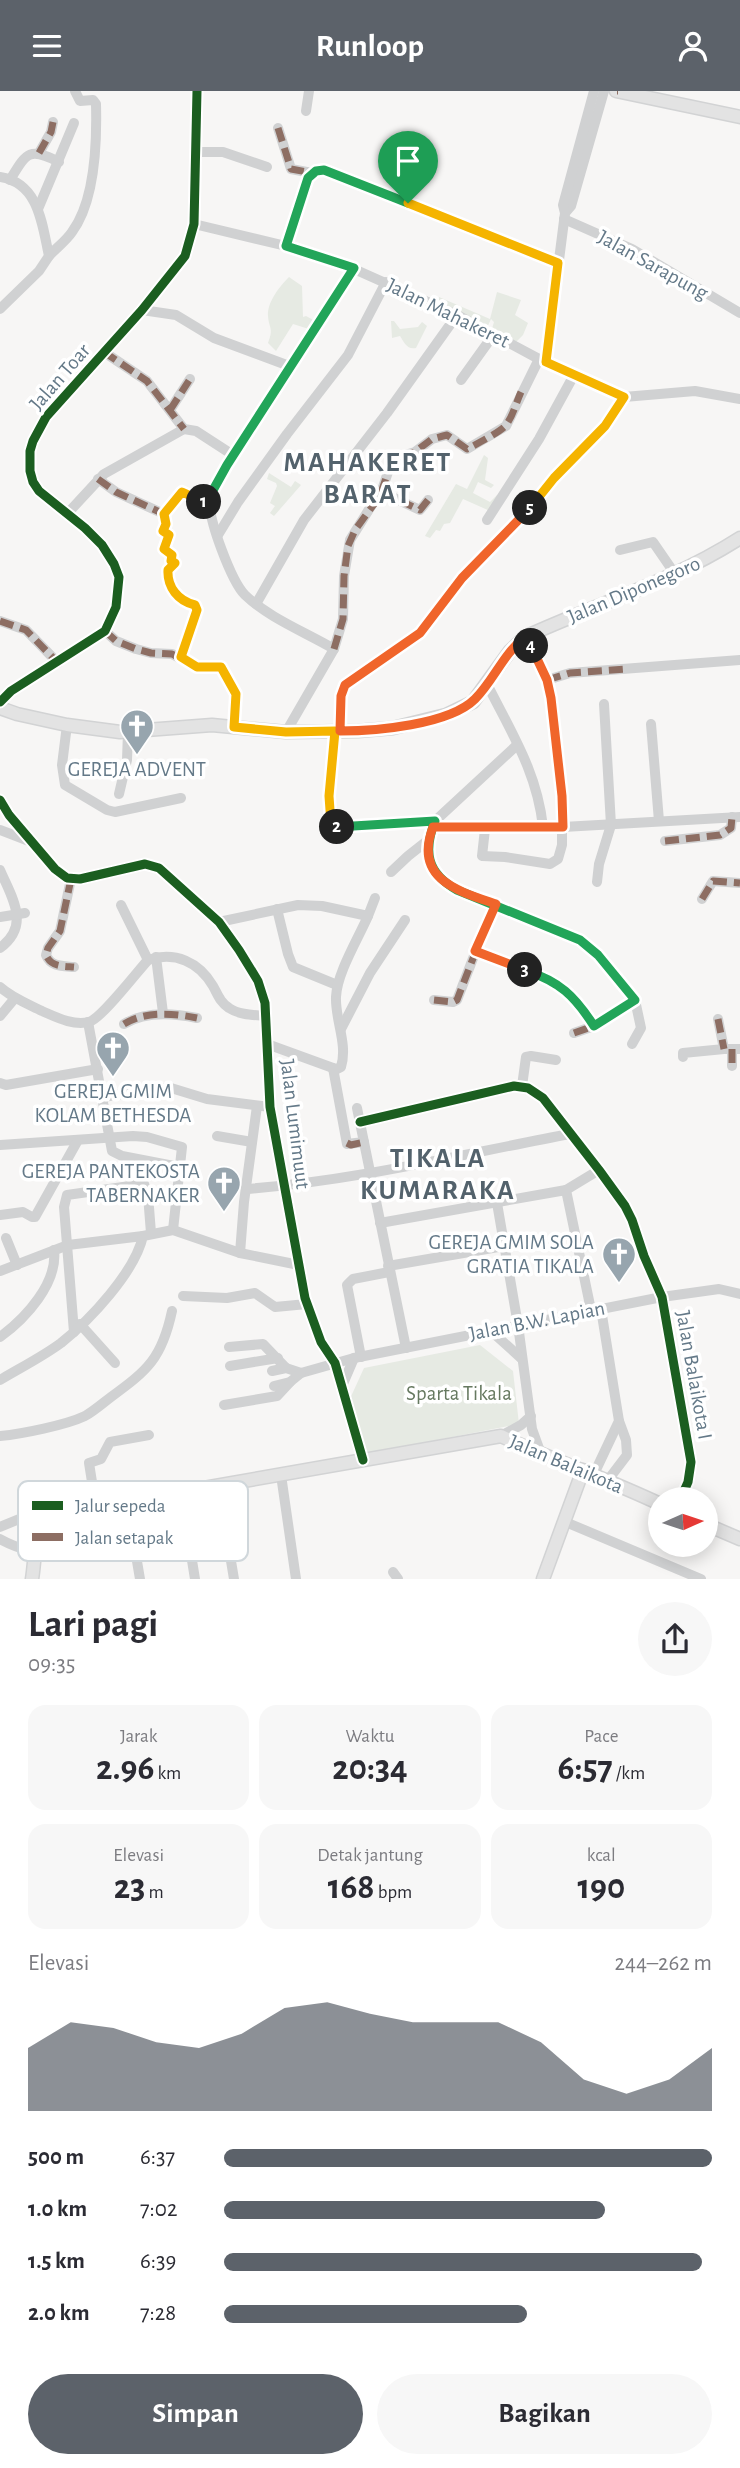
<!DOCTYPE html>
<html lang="id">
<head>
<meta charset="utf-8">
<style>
	:root { --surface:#fff; --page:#f7f7f7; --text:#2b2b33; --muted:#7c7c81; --accent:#5c626a }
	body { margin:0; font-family:"Alegreya Sans",sans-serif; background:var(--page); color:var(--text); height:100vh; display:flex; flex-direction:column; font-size:26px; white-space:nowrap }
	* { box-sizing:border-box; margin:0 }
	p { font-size:23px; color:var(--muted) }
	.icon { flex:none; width:38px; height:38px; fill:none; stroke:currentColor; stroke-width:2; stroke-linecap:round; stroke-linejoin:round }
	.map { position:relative; height:1488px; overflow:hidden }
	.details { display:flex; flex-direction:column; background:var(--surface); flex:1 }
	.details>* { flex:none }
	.needle { width:46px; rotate:87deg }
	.fabs { position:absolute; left:648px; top:1396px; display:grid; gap:14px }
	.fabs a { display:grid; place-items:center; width:70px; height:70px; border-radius:50%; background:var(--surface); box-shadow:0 4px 18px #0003; font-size:35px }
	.pin { position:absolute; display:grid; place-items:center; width:60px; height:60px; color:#fff; margin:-72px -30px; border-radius:50% 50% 50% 0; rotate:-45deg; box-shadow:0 0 7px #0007 }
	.pin .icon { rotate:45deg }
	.km { position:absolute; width:35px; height:35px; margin:-18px; border-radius:50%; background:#222; color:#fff; font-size:19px; line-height:35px; text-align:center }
	.round { display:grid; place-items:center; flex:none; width:74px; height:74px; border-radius:37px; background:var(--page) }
	.overview { display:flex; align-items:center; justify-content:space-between; height:119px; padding:0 28px }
	h1 { font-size:38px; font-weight:700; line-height:52px }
	.metrics { display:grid; grid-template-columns:repeat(3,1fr); gap:10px; height:119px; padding:7px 28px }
	.metrics div { display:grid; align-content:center; border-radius:18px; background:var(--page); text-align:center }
	.metrics b { font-size:35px; font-weight:700 }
	.metrics small { font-size:19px; font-weight:400 }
	.metrics p { font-size:19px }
	.chart { height:196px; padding:14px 28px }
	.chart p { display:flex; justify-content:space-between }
	.chart svg { width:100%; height:126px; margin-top:7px; fill:var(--accent); opacity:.7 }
	.button { display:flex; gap:14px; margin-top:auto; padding:14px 28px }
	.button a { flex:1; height:80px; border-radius:42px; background:var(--accent); color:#fff; font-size:28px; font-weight:700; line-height:80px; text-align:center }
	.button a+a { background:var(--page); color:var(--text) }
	ul { padding:0 28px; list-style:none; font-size:23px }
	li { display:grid; grid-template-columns:112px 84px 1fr; align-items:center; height:52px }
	li i { height:18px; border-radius:9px; background:var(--accent) }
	header { display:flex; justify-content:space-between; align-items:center; height:91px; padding:0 28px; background:var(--accent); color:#fff; font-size:32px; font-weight:700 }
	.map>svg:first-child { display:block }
	.green { fill:#e6eae3 }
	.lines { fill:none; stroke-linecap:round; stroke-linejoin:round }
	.major-casing { stroke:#d2d3d4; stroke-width:15 }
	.minor { stroke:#d0d1d2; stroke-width:10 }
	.major { stroke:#e3e3e3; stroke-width:12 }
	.quiet { stroke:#8d6e63; stroke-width:7; stroke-dasharray:14 7; stroke-linecap:butt }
	.cycleway-casing { stroke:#fff; stroke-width:13 }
	.cycleway { stroke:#1b5e20; stroke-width:9 }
	.split-1-casing { stroke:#fff; stroke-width:14 }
	.split-2-casing { stroke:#fff; stroke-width:14 }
	.split-3-casing { stroke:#fff; stroke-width:14 }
	.split-4-casing { stroke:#fff; stroke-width:14 }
	.split-5-casing { stroke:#fff; stroke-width:14 }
	.split-6-casing { stroke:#fff; stroke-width:14 }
	.split-1 { stroke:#22a559; stroke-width:9 }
	.split-2 { stroke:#f5b400; stroke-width:9 }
	.split-3 { stroke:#22a559; stroke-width:9 }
	.split-4 { stroke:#f0652b; stroke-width:9 }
	.split-5 { stroke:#f0652b; stroke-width:9 }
	.split-6 { stroke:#f5b400; stroke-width:9 }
	.labels { text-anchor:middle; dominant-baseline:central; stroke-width:7; stroke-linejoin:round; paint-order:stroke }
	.street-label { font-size:21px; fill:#647988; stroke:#fff }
	.poi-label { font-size:21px; fill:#647988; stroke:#fff }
	.park-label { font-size:21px; fill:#667960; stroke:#fff }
	.district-label { font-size:28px; font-weight:bold; letter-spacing:2px; fill:#53626c; stroke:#fff }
	.key { fill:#fff; stroke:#d0d7db; stroke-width:2 }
	.key-label { font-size:19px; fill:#647988 }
</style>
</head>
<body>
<header><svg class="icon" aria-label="menu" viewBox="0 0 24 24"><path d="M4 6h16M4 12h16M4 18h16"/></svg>Runloop<svg class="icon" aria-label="person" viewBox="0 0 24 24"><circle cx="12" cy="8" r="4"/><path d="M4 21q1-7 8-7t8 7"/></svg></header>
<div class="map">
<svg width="740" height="1488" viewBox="0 0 740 1488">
	<rect width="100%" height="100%" fill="#f7f6f5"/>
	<g class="green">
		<path d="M289 186 302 195 303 226 306 225 317 231 312 239 293 233 276 260 268 252C274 237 269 238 268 225 267 211 280 195 289 186Z"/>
		<polygon points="497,201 521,209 515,224 528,232 523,244 514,253 491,241 494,231 491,228 486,239 437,217 439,206 490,228"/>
		<path d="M391 230H394L400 238 418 236 422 231 427 235 416 257C407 259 404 251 400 245L392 247Z"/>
		<polygon points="484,364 488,367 485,389 494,394 491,397 478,391 473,402 490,411 497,404 501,406 490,420 463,408 450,432 444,433 440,440 436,439 430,447 425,445 456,393 467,398"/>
		<polygon points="269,382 291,396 295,390 301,394 274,425 270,422 275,415 270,412 277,395 276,392 267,388"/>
		<polygon points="480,1254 513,1280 519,1333 365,1363 348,1312 364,1277"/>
	</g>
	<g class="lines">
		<g class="major-casing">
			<g id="major">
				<polyline points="616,0 740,26"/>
				<path d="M0 617 17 623 67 634 120 641 212 634 286 641 358 640 393 637 446 624 473 611 510 560 525 546C597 513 673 490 740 447"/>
				<polyline points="705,1433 740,1448"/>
				<path d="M32 1488C37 1457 31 1432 66 1421L501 1345C553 1369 607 1388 660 1413"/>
				<polyline points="543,1488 583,1379"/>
			</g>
		</g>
		<g class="minor">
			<polyline points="306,20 309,0"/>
			<polyline points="278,37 291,78 312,82"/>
			<polyline points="196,61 223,61 267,76"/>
			<polyline points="39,62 51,41 53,31"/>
			<path d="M0 86C39 92 42 133 49 165L39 180 0 218"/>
			<path d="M10 89C27 61 29 56 59 71"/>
			<polyline points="38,118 74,32"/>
			<polyline points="565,122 571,115 604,0"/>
			<polyline points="564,128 632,158 740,222"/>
			<polyline points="194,133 286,155 354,178 457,224 539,268 624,306 695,300 740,308"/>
			<polyline points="286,155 308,87 315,80 324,79 558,172"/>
			<path d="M49 165C56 157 66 150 72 141 95 110 97 51 96 13L93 9 80 10 75 0"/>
			<polyline points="142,219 176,224 214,247 292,276"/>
			<polyline points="104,261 147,290 184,338 196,340 233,364"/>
			<polyline points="546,271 565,122 563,114 594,0"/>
			<polyline points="461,289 494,243"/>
			<polyline points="170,319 190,288"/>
			<polyline points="98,388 116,401 164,423"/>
			<polyline points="380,405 390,405 420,419 428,409"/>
			<polyline points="67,423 104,383 184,338"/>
			<polyline points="487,429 539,348 574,284"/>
			<polyline points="218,444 238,411 287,343 348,264 386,191"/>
			<polyline points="620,459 653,451 675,483"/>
			<polyline points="256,513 304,429 387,322 457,224"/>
			<polyline points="0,530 26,539 58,572"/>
			<polyline points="105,540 116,550 136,558 151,562 172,563 197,576 221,576 236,603 234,636"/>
			<polyline points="334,558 343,528 344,485 350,449 373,412 380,405 388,381 399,366 415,361 432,348 447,344 467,358 506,335 539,268"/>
			<path d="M181 566 197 518 195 514C178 510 167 496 168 479L175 472 171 470 172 464 164 458 169 444 163 440 166 433 164 423 182 401 210 414"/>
			<polyline points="547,589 570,582 740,569"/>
			<path d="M487 593C512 643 537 681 543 736"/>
			<polyline points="0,611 11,600 105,540 116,516 119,486 114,473 102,454 85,437 39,400 33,391 30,380 30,360 33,350 46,326 142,219 185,165 194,133 197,0"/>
			<polyline points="651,633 659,730"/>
			<polyline points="67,634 62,674 65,694 107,719 115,721 181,707"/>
			<polyline points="335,640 329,705 331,733 337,736 435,730 517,654"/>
			<polyline points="340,640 340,605 345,594 420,542 462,487 521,427 554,387 605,335 624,306"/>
			<path d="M286 641 334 558C305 541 269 527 245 504 232 491 207 427 210 408 212 396 221 385 227 374L354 178"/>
			<polyline points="119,703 127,669 128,641"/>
			<polyline points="0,709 9,724 55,778 67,787 80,788 145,773 159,777 219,831 239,859 258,890 265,912 270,1016 305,1207 321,1251 335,1272 363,1369"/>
			<polyline points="435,730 427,750 428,762 440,789 457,799 542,832 589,855 635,909 641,937 632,953"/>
			<polyline points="433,736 563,736 740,726"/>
			<polyline points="485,738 482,765 505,766 550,773 558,768 562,754 562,705 549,596 538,569 525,546"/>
			<polyline points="0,739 29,750"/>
			<polyline points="665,750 720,744 731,737 732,726"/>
			<path d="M0 779C12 807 31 834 0 857"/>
			<polyline points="391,781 408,765 427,750"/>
			<path d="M71 788 60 840 48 857 46 864C51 876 62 875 74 876"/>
			<polyline points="597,791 599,773 611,734 604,613"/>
			<polyline points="702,808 713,790 740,792"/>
			<polyline points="121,814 148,869"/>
			<polyline points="277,818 288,863 293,876 337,894"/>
			<polyline points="368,825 375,807"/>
			<polyline points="0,826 25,822"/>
			<path d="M219 831 298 814 322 815 368 825C358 848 337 882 336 906 335 929 348 953 341 976L337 978 333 977 267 953"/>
			<polyline points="475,860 554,891 575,908 594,935 635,909"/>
			<polyline points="156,866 163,922"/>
			<path d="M0 896C12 907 28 913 42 920 56 926 73 935 89 931 101 928 137 881 148 869 175 860 199 871 213 895 218 904 220 911 229 917 239 924 254 924 266 925"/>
			<polyline points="434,909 453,911 457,909 482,844 496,813"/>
			<polyline points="0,925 15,907"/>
			<polyline points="718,928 724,958"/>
			<polyline points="88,931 112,1060 122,1065 179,1076"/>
			<path d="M124 933C145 920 173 922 197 927"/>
			<polyline points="341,938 370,882 405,829"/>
			<polyline points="574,942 594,935"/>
			<polyline points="732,958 732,975"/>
			<polyline points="683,966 683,962 724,958 740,958"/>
			<polyline points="333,977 347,1053 364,1051"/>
			<polyline points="0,992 6,994 98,978"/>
			<polyline points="522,995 526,966 531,965 556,969"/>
			<polyline points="103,1006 153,998 171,997 207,1008 270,1016"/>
			<polyline points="357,1017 406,1257"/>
			<polyline points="360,1031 514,995 528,997 543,1007 599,1079 625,1115 632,1129 644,1165 662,1206 691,1371 688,1391 680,1409"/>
			<polyline points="217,1045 252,1051"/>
			<polyline points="0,1054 133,1045 147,1046 182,1056 173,1139"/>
			<path d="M246 1098C355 1090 463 1063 570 1043"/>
			<polyline points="497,1112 518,1234 532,1338 541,1363"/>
			<polyline points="0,1124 23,1121 32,1126 35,1126 78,1049"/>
			<polyline points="380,1132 566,1099"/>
			<polyline points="6,1147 17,1174"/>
			<polyline points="240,1162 244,1111 257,1015"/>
			<polyline points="388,1175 504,1155"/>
			<polyline points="0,1180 68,1154 143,1145"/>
			<polyline points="183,1205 227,1207 255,1202 275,1216 307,1213"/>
			<polyline points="591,1219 566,1099 599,1079"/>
			<polyline points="80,1233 115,1272"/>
			<polyline points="490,1239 522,1268"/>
			<polyline points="74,1241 64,1116 67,1104 144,1093 148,1104 151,1142"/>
			<path d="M0 1246C26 1227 58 1192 54 1159"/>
			<polyline points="229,1256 263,1253 286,1277"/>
			<polyline points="361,1266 347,1194 353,1188 389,1181"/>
			<polyline points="230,1275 278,1267"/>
			<polyline points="272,1280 286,1277 301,1282 354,1267 662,1206 719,1198 740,1203"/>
			<path d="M0 1289C20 1277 42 1266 61 1252 90 1229 135 1181 143 1145L173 1139 240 1162 299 1174"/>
			<polyline points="274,1295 290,1291 301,1282"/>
			<polyline points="342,1295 354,1267"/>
			<polyline points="224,1314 277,1305 290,1291"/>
			<path d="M0 1345C22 1343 66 1334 85 1325 94 1320 103 1312 111 1306 148 1279 162 1267 172 1220"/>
			<polyline points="501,1345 521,1334 531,1325"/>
			<polyline points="594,1383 619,1330 601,1218"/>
			<polyline points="281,1384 296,1488"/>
			<polyline points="608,1389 627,1364 626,1349 619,1330"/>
			<polyline points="181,1401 195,1488"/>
			<polyline points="127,1411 140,1488"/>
			<polyline points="96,1416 89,1372 101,1368 110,1351 149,1344"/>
			<polyline points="563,1430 701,1488"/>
			<polyline points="0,1436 24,1426 47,1429"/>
			<path d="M0 1448C41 1471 90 1464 135 1460"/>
			<polyline points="230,1464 234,1488"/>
			<polyline points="393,1481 398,1488"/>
		</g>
		<use href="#major" class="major"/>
		<g class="quiet">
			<polyline points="617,0 618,0"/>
			<polyline points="278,37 291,78 312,82"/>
			<polyline points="39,62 51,41 53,31"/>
			<polyline points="104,261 147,290 184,338"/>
			<polyline points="170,319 190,288"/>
			<polyline points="98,388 116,401 164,423"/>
			<polyline points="380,405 390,405 420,419 428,409"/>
			<polyline points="0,530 26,539 58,572"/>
			<polyline points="105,540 116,550 136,558 151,562 172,563 197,576 221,576 236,603 234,636"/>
			<path d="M334 558 343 528 344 485 348 455 355 439 380 405 388 381 399 366 415 361 432 348 443 345 447 344 467 358C475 354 502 340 506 334 513 325 516 312 521 301"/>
			<path d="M181 566 197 518 195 514C178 510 167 496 168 479L175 472 171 470 172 464 164 458 169 444 163 440 166 433 164 423 179 402 183 401"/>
			<polyline points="547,589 570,582 627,578"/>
			<polyline points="562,705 563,736"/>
			<polyline points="665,750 720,744 731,737 732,726"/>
			<path d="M71 788 60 840 48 857 46 864C51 876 62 875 74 876"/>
			<polyline points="702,808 713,790 740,792"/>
			<polyline points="475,860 554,891 575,908 594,935 635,909"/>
			<polyline points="434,909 453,911 457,909 482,844 496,813"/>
			<polyline points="718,928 724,958"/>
			<path d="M124 933C145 920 173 922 197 927"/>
			<polyline points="574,942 594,935"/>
			<polyline points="732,958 732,975"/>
			<polyline points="347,1052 351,1054 364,1051"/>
		</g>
		<g class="cycleway-casing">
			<g id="cycleway">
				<polyline points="0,611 11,600 105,540 116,516 119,486 114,473 102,454 85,437 39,400 33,391 30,380 30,360 33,350 46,326 142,219 185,165 194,133 197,0"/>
				<polyline points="0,709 9,724 55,778 67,787 80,788 145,773 159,777 219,831 239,859 258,890 265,912 270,1016 305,1207 321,1251 335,1272 363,1369"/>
				<polyline points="360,1031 514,995 528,997 543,1007 599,1079 625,1115 632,1129 644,1165 662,1206 691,1371 688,1391 680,1409"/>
			</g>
		</g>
		<use href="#cycleway" class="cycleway"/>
	</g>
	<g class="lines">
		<g class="split-1-casing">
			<polyline id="split-1" points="204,411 210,414 212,401 227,374 354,177 286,155 308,87 316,80 324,79 408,112"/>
		</g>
		<g class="split-2-casing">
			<path id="split-2" d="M204 411 182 401 164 423 166 433 163 440 169 444 164 458 172 464 171 470 175 472 168 479C167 496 178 510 195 514L197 519 181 566 197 576H221L236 603 234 636 286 641 335 640 329 705 331 733 337 736"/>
		</g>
		<g class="split-3-casing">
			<path id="split-3" d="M337 736 435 730C423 761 427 782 457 799L580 849 598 864 635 909 594 935C574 904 560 891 525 879"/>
		</g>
		<g class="split-4-casing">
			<path id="split-4" d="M525 879 475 860 496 813C458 800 413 788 433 736H563L562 705 551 607 547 589 531 555"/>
		</g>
		<g class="split-5-casing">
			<path id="split-5" d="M530 417 462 487 420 542 345 594 341 605 340 640C375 640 449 634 475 608 494 589 503 563 525 546L531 555"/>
		</g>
		<g class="split-6-casing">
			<polyline id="split-6" points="408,112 558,172 546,271 624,306 605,335 554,387 530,417"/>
		</g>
		<use href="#split-1" class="split-1"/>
		<use href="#split-2" class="split-2"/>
		<use href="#split-3" class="split-3"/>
		<use href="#split-4" class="split-4"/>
		<use href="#split-5" class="split-5"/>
		<use href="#split-6" class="split-6"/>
	</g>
	<defs>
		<g id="church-pin" transform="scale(1.75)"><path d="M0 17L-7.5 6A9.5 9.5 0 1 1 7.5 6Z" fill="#97a5ae" stroke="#fff"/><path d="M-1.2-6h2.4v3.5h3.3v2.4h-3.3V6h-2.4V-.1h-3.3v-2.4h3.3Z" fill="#fff"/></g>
	</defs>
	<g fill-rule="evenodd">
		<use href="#church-pin" x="137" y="635"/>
		<use href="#church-pin" x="113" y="957"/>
		<use href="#church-pin" x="224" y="1092"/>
		<use href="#church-pin" x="619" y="1163"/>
	</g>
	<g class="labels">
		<g class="street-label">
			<text transform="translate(653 174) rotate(29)">Jalan Sarapung</text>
			<text transform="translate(448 222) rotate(26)">Jalan Mahakeret</text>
			<text transform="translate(60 286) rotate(-49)">Jalan Toar</text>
			<text transform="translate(634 499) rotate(-23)">Jalan Diponegoro</text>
			<text transform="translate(295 1033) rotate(83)">Jalan Lumimuut</text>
			<text transform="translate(537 1230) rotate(-11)">Jalan B.W. Lapian</text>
			<text transform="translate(694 1284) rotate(80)">Jalan Balaikota I</text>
			<text transform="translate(566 1373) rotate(23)">Jalan Balaikota</text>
		</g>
		<g class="poi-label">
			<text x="137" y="678">GEREJA ADVENT</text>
			<text x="113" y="1000">GEREJA GMIM<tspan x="113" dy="24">KOLAM BETHESDA</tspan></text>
			<text x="200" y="1080" text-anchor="end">GEREJA PANTEKOSTA<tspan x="200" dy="24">TABERNAKER</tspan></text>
			<text x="594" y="1151" text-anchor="end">GEREJA GMIM SOLA<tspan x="594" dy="24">GRATIA TIKALA</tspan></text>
		</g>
		<g class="park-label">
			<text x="459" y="1302">Sparta Tikala</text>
		</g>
		<g class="district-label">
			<text x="368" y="372">MAHAKERET<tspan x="368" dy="32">BARAT</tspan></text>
			<text x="438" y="1068">TIKALA<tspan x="438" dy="32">KUMARAKA</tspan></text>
		</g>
	</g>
	<rect x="18" y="1390" width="230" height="80" rx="10" class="key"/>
	<rect x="32" y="1410" width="31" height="9" fill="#1b5e20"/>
	<rect x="32" y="1442" width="31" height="8" fill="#8d6e63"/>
	<g class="key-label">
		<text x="75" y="1421">Jalur sepeda</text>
		<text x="75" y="1453">Jalan setapak</text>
	</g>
</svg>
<div class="fabs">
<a><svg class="needle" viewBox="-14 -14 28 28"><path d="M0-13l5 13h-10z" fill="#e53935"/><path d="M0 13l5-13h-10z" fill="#7c7c81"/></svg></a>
</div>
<div class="pin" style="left:408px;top:112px;background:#1e9e55"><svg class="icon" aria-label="arrive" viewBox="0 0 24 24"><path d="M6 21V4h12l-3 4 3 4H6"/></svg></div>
<b class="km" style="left:204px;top:411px">1</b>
<b class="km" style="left:337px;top:736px">2</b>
<b class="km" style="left:525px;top:879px">3</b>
<b class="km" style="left:531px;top:555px">4</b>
<b class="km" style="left:530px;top:417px">5</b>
</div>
<section class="details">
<div class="overview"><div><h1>Lari pagi</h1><p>09:35</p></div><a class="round"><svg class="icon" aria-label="share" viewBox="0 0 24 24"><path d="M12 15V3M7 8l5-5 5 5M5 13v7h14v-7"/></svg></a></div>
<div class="metrics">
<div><p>Jarak</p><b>2.96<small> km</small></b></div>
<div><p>Waktu</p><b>20:34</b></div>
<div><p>Pace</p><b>6:57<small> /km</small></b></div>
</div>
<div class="metrics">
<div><p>Elevasi</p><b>23<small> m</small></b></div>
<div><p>Detak jantung</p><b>168<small> bpm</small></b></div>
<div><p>kcal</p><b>190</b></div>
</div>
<div class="chart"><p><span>Elevasi</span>244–262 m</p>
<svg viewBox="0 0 160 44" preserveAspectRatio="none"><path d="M0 44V22L10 13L20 15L30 20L40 22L50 17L60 8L70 6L80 10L90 13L100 13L110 13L120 20L130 33L140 38L150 33L160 22V44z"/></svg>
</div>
<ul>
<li><b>500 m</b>6:37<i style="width:100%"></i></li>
<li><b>1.0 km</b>7:02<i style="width:78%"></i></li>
<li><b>1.5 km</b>6:39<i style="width:98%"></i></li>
<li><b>2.0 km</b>7:28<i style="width:62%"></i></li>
</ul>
<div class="button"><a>Simpan</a><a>Bagikan</a></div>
</section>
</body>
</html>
